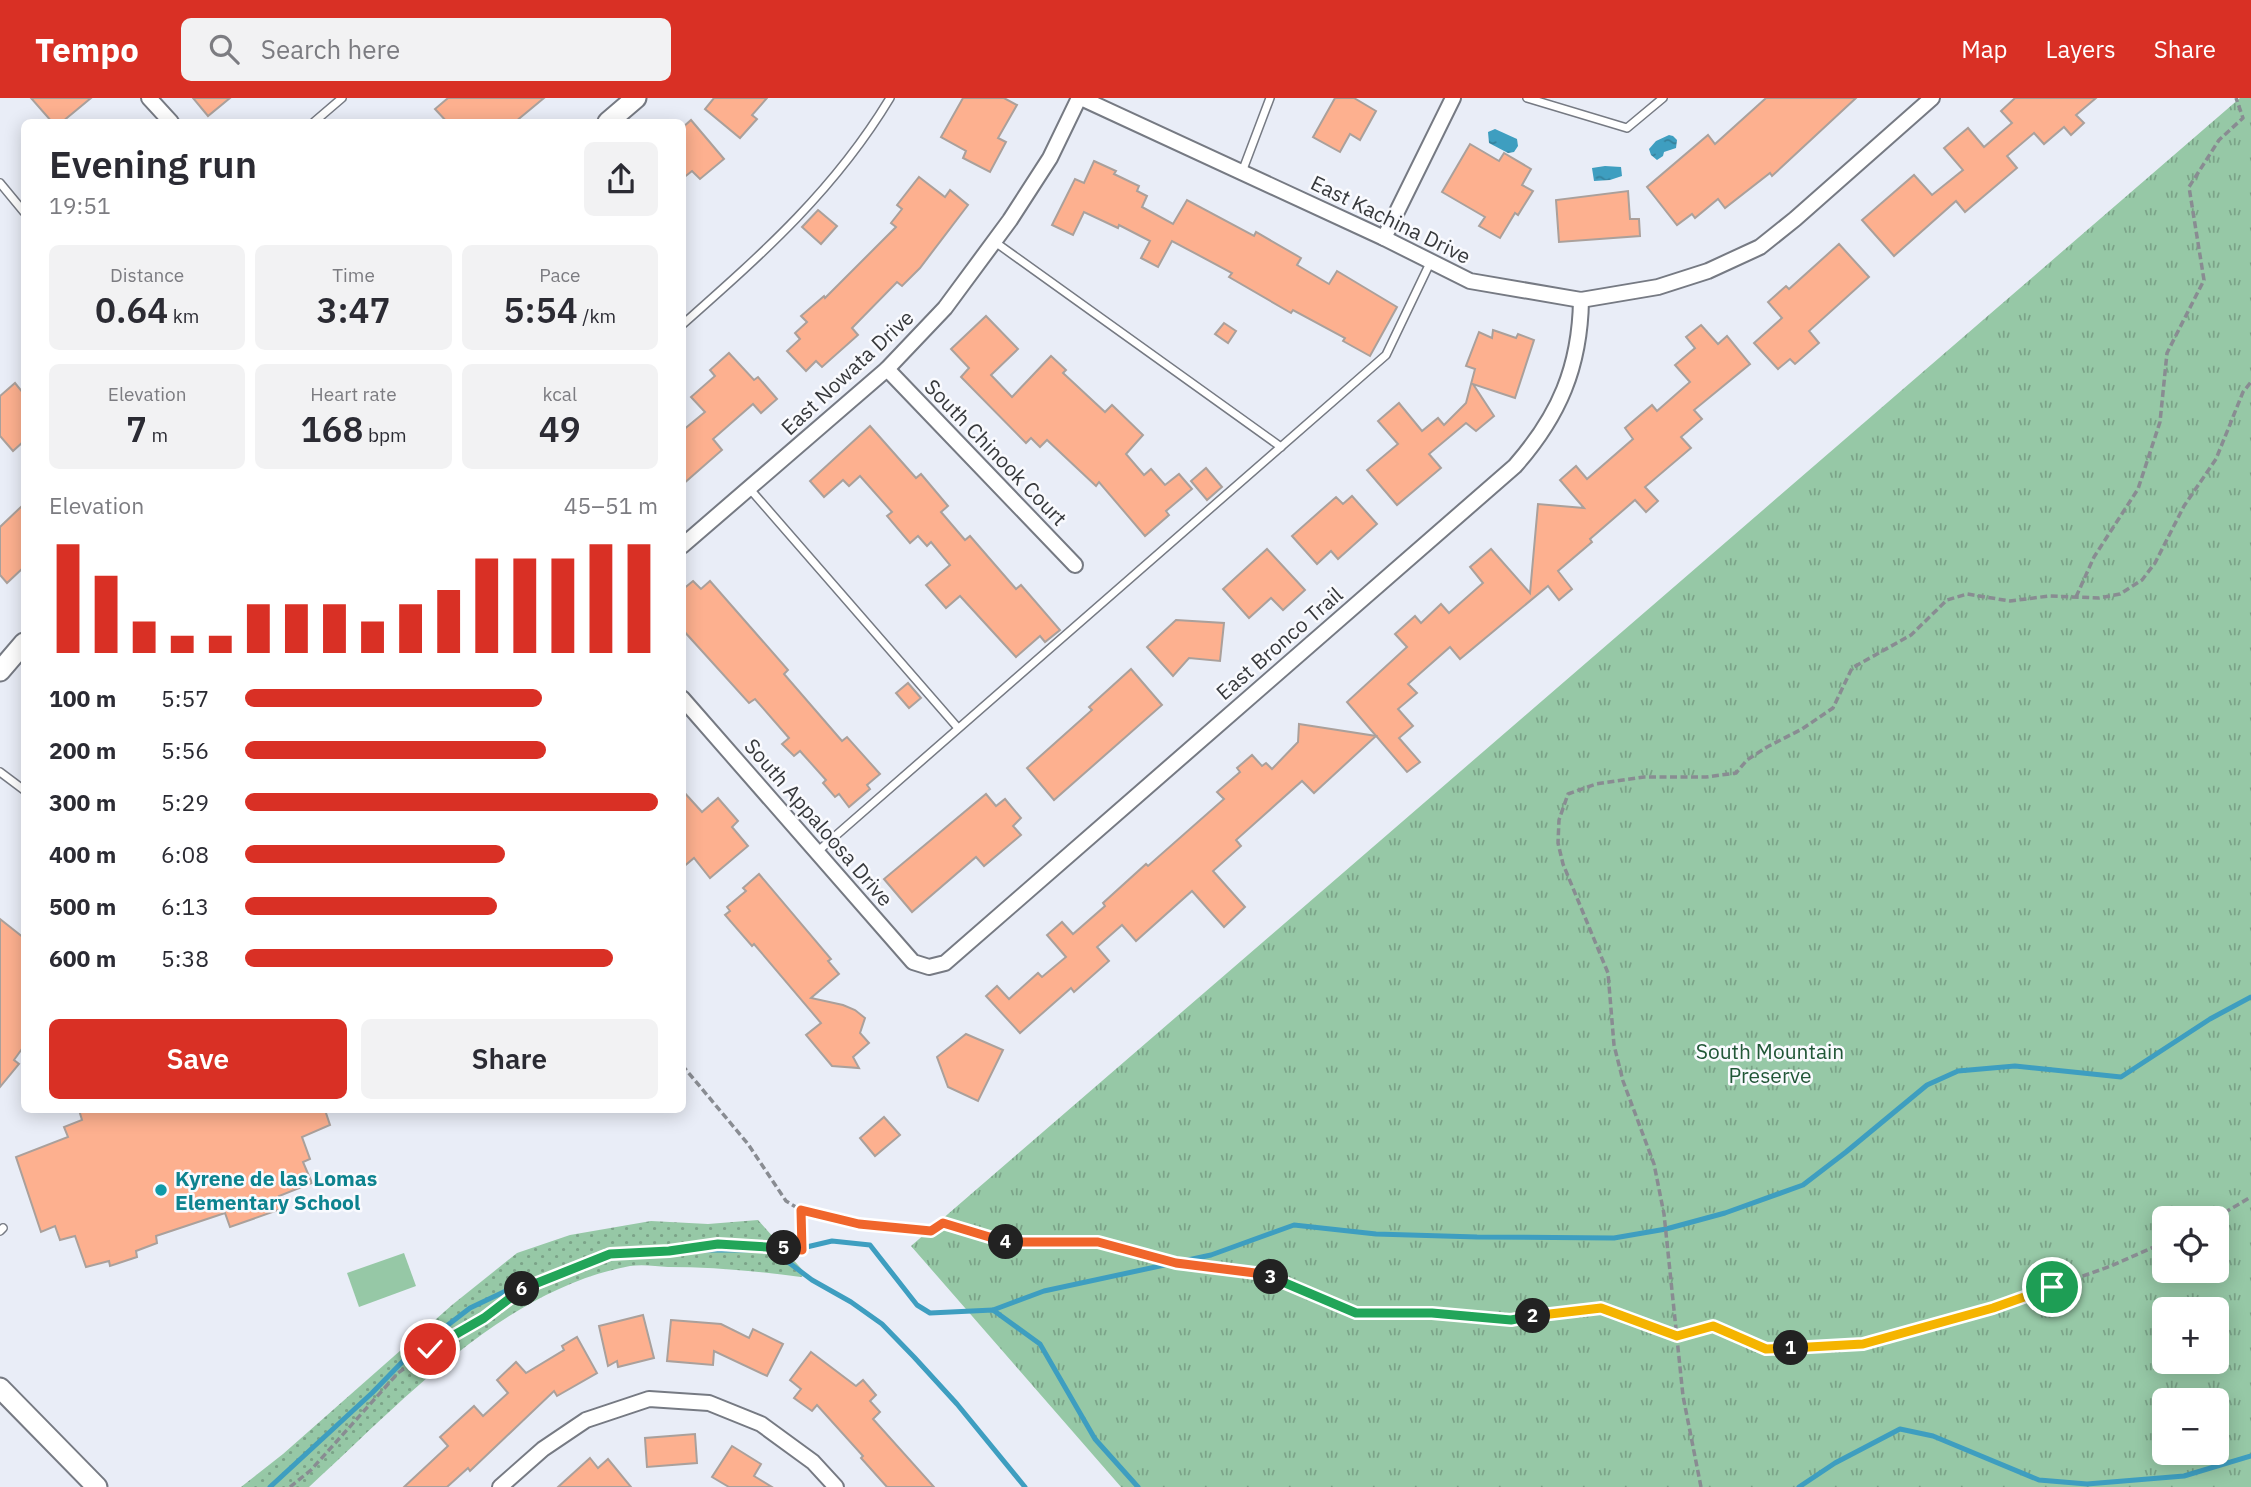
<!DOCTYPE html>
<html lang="en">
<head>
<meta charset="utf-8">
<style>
	:root { --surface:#fff; --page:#f2f2f3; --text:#2b2b33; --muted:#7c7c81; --accent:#d93025 }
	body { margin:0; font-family:"IBM Plex Sans",sans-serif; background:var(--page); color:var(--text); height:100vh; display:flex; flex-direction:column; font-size:26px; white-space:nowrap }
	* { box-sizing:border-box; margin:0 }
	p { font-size:23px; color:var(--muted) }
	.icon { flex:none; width:38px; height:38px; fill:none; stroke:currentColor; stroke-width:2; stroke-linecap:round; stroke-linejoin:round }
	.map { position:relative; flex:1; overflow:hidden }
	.side { position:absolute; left:21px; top:21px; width:665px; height:994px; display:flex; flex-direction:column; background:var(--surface); border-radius:10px; box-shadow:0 4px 18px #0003 }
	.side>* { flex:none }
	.fabs { position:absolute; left:2152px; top:1108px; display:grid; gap:14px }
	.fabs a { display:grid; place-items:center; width:77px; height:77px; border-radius:10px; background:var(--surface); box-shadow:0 4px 18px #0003; font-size:35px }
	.pin { position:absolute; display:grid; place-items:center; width:60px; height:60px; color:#fff; margin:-30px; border:4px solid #fff; border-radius:50%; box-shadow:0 2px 7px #0007 }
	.km { position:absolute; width:35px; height:35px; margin:-18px; border-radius:50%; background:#222; color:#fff; font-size:19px; line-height:35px; text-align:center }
	.round { display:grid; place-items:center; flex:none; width:74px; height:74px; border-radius:10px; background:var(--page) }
	.summary { display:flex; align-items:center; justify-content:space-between; height:119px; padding:0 28px }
	h1 { font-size:38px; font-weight:600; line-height:52px }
	.stats { display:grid; grid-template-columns:repeat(3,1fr); gap:10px; height:119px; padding:7px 28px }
	.stats div { display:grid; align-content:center; border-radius:10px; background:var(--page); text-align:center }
	.stats b { font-size:35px; font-weight:600 }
	.stats small { font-size:19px; font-weight:400 }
	.stats p { font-size:19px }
	.chart { height:196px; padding:14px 28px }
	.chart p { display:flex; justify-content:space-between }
	.chart svg { width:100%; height:126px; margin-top:7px; stroke:var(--accent); stroke-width:6 }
	.cta { display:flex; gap:14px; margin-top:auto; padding:14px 28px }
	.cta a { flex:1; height:80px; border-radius:10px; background:var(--accent); color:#fff; font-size:28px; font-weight:600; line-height:80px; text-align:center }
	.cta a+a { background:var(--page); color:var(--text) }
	ul { padding:0 28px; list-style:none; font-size:23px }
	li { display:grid; grid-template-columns:112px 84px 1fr; align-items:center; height:52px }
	li i { height:18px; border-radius:9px; background:var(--accent) }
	header { display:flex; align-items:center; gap:42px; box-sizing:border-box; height:98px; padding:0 35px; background:var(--accent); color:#fff }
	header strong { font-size:33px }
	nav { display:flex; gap:38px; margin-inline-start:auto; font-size:24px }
	.search { width:490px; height:63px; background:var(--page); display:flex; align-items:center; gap:18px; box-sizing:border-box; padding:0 24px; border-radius:10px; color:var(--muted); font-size:26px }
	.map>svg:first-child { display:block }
	.grass { fill:url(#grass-dots) }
	.park { fill:url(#park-tufts); fill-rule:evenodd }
	.pitch { fill:#96c8a6 }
	.water { fill:url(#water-ripples) }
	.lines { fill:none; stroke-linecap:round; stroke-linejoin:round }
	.stream { stroke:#3e9ec0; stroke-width:5 }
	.building { fill:#fdb08f; stroke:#aaa09b; stroke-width:2 }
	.lane-casing { stroke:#767a83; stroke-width:10 }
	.street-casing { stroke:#767a83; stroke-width:18 }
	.secondary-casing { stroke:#767a83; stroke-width:23 }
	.path { stroke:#898c92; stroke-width:3.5; stroke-dasharray:7 3.5; stroke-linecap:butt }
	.lane { stroke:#fff; stroke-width:7 }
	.street { stroke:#fff; stroke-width:14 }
	.secondary { stroke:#fff; stroke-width:19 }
	.split-1-casing { stroke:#fff; stroke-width:14 }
	.split-2-casing { stroke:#fff; stroke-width:14 }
	.split-3-casing { stroke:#fff; stroke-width:14 }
	.split-4-casing { stroke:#fff; stroke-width:14 }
	.split-5-casing { stroke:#fff; stroke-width:14 }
	.split-6-casing { stroke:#fff; stroke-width:14 }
	.split-7-casing { stroke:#fff; stroke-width:14 }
	.split-1 { stroke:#f5b400; stroke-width:9 }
	.split-2 { stroke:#f5b400; stroke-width:9 }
	.split-3 { stroke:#22a559; stroke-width:9 }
	.split-4 { stroke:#f0652b; stroke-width:9 }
	.split-5 { stroke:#f0652b; stroke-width:9 }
	.split-6 { stroke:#22a559; stroke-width:9 }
	.split-7 { stroke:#22a559; stroke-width:9 }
	.culture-dot { fill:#0f9aa8; stroke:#f9fafe; stroke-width:2.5 }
	.labels { text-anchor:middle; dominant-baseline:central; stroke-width:5; stroke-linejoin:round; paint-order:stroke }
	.street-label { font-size:21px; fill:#37393c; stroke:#f9fafe }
	.park-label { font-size:21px; fill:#215737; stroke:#f9fafe }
	.culture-label { font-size:21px; font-weight:bold; fill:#0d838f; stroke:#f9fafe; text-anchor:start }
</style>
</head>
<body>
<header>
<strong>Tempo</strong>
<div class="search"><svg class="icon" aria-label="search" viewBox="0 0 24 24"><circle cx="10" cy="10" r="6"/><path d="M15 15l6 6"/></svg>Search here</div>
<nav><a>Map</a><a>Layers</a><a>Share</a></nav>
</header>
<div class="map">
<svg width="2251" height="1389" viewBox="0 0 2251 1389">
	<defs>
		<pattern id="grass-dots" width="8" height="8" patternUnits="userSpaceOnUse" patternTransform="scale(1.75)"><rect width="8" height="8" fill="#96c8a6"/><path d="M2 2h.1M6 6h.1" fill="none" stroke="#7ba388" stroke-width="1.8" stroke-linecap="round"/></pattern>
		<pattern id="park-tufts" width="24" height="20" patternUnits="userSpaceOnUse" patternTransform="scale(1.75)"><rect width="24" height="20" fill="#96c8a6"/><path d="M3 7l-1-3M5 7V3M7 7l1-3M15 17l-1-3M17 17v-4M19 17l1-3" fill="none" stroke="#7ba388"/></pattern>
		<pattern id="water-ripples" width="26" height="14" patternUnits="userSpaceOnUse" patternTransform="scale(1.75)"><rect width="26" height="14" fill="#3e9ec0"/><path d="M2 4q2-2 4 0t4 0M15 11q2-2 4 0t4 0" fill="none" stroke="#35829d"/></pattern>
	</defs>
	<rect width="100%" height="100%" fill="#e9edf7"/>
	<path class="grass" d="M758 1122 806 1176 801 1179C757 1173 712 1169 668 1169 656 1168 642 1166 630 1168 502 1192 401 1305 309 1389H241L283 1356 452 1207 517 1155 570 1137 651 1123 708 1126Z"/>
	<path class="park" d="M2240 0H2251V1389H1121L911 1148ZM2165 1120H2217V1172H2165ZM2165 1211H2217V1264H2165ZM2165 1302H2217V1354H2165Z"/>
	<polygon class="pitch" points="404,1155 416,1188 359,1209 347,1175"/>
	<g class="water">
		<polygon points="1495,31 1517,41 1518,48 1514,54 1508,55 1489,45 1488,34"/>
		<polygon points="1669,37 1673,38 1677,42 1676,50 1664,54 1663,58 1657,62 1651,57 1649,51 1656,43"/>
		<polygon points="1605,68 1621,69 1622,78 1610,82 1594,83 1592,70"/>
	</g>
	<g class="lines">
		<g class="stream">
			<polyline points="777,1156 832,1143 870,1147 917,1207 930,1215 993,1212 1040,1246 1095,1341 1138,1389"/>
			<polyline points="993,1212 1044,1193 1211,1157 1294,1127 1376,1136 1477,1139 1614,1140 1666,1131 1725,1115 1803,1087 1846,1054 1927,987 1958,973 2015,968 2121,979 2210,921 2251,899"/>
			<polyline points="270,1389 372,1295 410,1256 470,1210 514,1189 573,1169 603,1161 682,1152 772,1152 812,1182 851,1204 882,1226 914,1259 957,1306 1025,1389"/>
			<polyline points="1799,1389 1835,1365 1900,1331 1933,1338 2039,1382 2087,1386 2184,1378 2251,1358"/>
		</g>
	</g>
	<g class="building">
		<polygon points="31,0 91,0 62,24 52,24"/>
		<polygon points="193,0 230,0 208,18"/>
		<polygon points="448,0 544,0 515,24 447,24 435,11"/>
		<polygon points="714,0 767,0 752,17 757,21 740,40 705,11"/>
		<polygon points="963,0 1004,0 1017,7 998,40 1006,44 990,74 963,60 966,53 941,39"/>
		<polygon points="1335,0 1354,0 1376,13 1360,42 1350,36 1340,54 1313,39"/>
		<polygon points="1766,0 1856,0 1772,78 1770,75 1725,110 1718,101 1695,120 1692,116 1677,127 1647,89 1708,37 1715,46"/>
		<polygon points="2015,0 2096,0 2076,17 2084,25 2071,37 2064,29 2044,46 2034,35 2007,58 2017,70 1965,114 1956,103 1894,158 1862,122 1914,77 1932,97 1963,72 1944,50 1968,30 1984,49 2012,25 2001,13"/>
		<polygon points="691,22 724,61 700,81 692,73 682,81 682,30"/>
		<polygon points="1470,46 1499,63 1504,55 1531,71 1522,87 1533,93 1518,117 1515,115 1500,140 1479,128 1485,119 1442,94"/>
		<polygon points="1094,63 1116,73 1114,76 1139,88 1137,93 1147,98 1142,109 1173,126 1187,102 1254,138 1256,134 1301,160 1297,167 1329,186 1337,173 1397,209 1370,258 1343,243 1345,240 1293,212 1291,215 1229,179 1232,175 1172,143 1158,169 1141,160 1150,143 1119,127 1118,130 1084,114 1073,137 1052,127 1075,81 1084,85"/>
		<polygon points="919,79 945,99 950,92 968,107 920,170 902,188 897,184 852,230 858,237 822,269 816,263 806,273 787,253 800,241 795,235 807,224 801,218 824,198 825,200 896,129 891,125 902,111 897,107"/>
		<polygon points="1628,93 1630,121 1639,121 1640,138 1559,144 1556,102"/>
		<polygon points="818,112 837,128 821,146 802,129"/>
		<polygon points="1839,146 1869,179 1809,233 1819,245 1795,266 1790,261 1778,271 1754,245 1782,220 1768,204 1786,188 1789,191"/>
		<polygon points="986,218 1018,251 991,277 1012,299 1051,258 1066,272 1063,275 1105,314 1112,307 1143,337 1126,356 1144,377 1151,371 1165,387 1179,376 1192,391 1166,413 1169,417 1145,438 1099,384 1096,388 1047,342 1040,349 1031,340 1026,345 961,279 969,270 951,251"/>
		<polygon points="1224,225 1236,233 1228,245 1215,236"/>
		<polygon points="1701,227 1718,246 1727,238 1750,266 1694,312 1702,321 1681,339 1691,350 1645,389 1658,403 1646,414 1635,402 1590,441 1592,444 1558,473 1572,491 1559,502 1548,488 1460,561 1450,549 1408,586 1417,595 1398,611 1413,628 1399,640 1420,664 1407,674 1347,604 1407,549 1395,536 1415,518 1421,525 1441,506 1449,515 1483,485 1470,469 1491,451 1530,495 1538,406 1584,410 1560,382 1576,368 1587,381 1633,341 1625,330 1652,307 1657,313 1690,284 1675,267 1695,250 1686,239"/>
		<polygon points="1493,232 1516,240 1518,236 1534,242 1515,300 1473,286 1494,318 1476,333 1466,325 1429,356 1441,370 1397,407 1367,372 1398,346 1378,323 1399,305 1422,333 1438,320 1444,327 1466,305 1475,271 1466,268 1479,234 1492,240"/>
		<polygon points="729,255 754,282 758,279 777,301 761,315 753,306 713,341 722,352 682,387 682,333 705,314 691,299 715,278 710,272"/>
		<polygon points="15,285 24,296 24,343 13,353 0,338 0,298"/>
		<polygon points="870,328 916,380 921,376 948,408 941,414 965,442 970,438 1016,491 1021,487 1060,532 1045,544 1040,538 1016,559 960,498 946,510 926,487 950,467 931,444 927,448 918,438 910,445 887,418 892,414 860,378 849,388 843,382 824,399 810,383"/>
		<polygon points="1206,370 1222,389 1207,402 1191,383"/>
		<polygon points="1352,398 1377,426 1338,461 1331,453 1317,466 1292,438 1336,399 1343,406"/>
		<polygon points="24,406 24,469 7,485 0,477 0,429"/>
		<polygon points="1267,451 1305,492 1283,512 1271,500 1249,520 1223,491"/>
		<polygon points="693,483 701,491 710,483 788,572 784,576 842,643 847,639 880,676 867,687 870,691 849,709 839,696 835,699 823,685 826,682 800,653 794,658 782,646 789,640 755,601 749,605 682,531 682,492"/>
		<polygon points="1176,522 1224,525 1220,563 1189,560 1173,578 1147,549"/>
		<polygon points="1131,571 1162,607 1054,702 1027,670 1092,612 1089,609"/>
		<polygon points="908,585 921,600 909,610 896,595"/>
		<polygon points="1299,626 1376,638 1314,695 1302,683 1236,742 1241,748 1213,773 1245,809 1224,829 1192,793 1136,843 1122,827 1097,849 1109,863 1074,894 1071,890 1020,935 986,898 997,888 1009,901 1038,875 1042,879 1066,859 1047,837 1062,824 1073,836 1105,808 1103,805 1146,766 1148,768 1224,701 1217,694 1240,674 1237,670 1252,657 1262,668 1266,665 1272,671 1298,644"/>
		<polygon points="682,692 702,714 718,700 738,723 732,729 748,748 710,780 694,760 682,770"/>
		<polygon points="986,696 996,708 1005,701 1021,720 1013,728 1021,737 984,768 976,759 912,814 884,781"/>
		<polygon points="759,776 831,861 828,863 839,876 811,900 843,907 855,912 865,920 860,935 869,945 853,959 859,970 832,968 806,937 821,925 754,846 752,848 725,817 730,813 727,809 746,793 743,790"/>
		<polygon points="0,821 24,840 24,948 14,962 19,966 0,989"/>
		<polygon points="966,936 1003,952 978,1003 948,989 937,959"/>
		<polygon points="79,1012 325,1012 330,1027 302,1039 310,1061 303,1064 312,1085 279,1098 284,1110 230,1129 225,1115 156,1138 157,1145 136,1153 137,1159 110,1168 109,1163 86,1169 75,1138 60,1142 55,1128 41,1134 16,1059 68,1039 64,1029 82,1022"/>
		<polygon points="884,1019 900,1037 875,1058 860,1040"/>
		<polygon points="643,1217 654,1260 618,1269 617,1263 608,1268 599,1228"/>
		<polygon points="671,1222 721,1226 749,1240 753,1231 783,1246 767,1278 714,1253 713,1267 667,1263"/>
		<polygon points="577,1239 597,1275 557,1298 554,1293 470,1373 468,1370 447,1389 404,1389 448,1348 440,1339 474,1308 483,1318 508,1295 497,1282 516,1264 526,1275 564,1252 562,1248"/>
		<polygon points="811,1254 856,1288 863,1282 876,1297 870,1303 880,1314 873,1321 934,1389 887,1389 861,1360 863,1358 817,1307 812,1313 794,1300 801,1291 790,1282"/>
		<polygon points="695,1336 697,1365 647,1369 645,1340"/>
		<polygon points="732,1348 761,1366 754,1378 772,1389 729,1389 712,1379"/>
		<polygon points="590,1360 598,1370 608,1361 631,1389 558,1389"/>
	</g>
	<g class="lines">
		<g class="lane-casing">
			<g id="lane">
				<polyline points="1527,0 1627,30 1663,0"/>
				<polyline points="314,24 342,0"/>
				<polyline points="1242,74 1270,0"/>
				<polyline points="0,85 24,114"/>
				<polyline points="995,144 1281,349"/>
				<path d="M682 227C762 156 834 93 890 0"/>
				<polyline points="749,390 958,630"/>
				<polyline points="0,674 24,692"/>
				<polyline points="817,754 1386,257 1431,163"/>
				<polyline points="0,1133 3,1130"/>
			</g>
		</g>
		<g class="street-casing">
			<g id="street">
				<polyline points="149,0 171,24"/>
				<polyline points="1081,0 1384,140 1470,183 1581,202 1658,189 1708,173 1760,149 1795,121 1932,0"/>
				<polyline points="1384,140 1453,0"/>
				<polyline points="887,271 1075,467"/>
				<polyline points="682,448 887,271 945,210 1010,122 1050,60 1079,0"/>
				<path d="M682 600 913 864 929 869 945 865 1515 368C1559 318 1580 269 1581 202"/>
				<polyline points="500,1389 543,1351 586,1322 649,1301 709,1305 761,1326 813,1364 836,1389"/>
			</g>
		</g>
		<g class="secondary-casing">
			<g id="secondary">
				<polyline points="608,24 636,0"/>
				<polyline points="0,573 24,545"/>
				<polyline points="0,1290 97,1389"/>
			</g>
		</g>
		<g class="path">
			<polyline points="2076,499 2094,459 2138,391 2160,324 2167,255 2204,182 2189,89 2219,42 2243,20 2236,0"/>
			<polyline points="682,967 748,1046 786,1103 801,1112 859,1126 931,1133 943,1125 1010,1145 1099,1144 1176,1165 1263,1176 1356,1215 1432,1215 1511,1222 1601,1210 1677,1238 1713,1228 1766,1251 1863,1246 1993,1210 2111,1168 2165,1144"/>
			<polyline points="2215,1120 2251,1099"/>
			<polyline points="290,1389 311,1372 398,1275 431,1251 483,1220 526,1187 610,1156 669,1153 718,1146 802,1151 801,1112"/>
			<polyline points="1701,1389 1683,1298 1664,1116 1654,1066 1623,983 1614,947 1608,875 1563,766 1558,745 1559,722 1568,696 1596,686 1644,679 1706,679 1736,675 1747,662 1767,649 1802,631 1833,610 1852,570 1911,537 1947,502 1967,496 2010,503 2049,498 2099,500 2120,496 2142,482 2155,465 2184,408 2216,361 2243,294 2251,284"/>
		</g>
		<use href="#lane" class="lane"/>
		<use href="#street" class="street"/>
		<use href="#secondary" class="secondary"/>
	</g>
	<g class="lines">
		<g class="split-1-casing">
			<polyline id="split-1" points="1791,1250 1863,1246 1993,1210 2052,1189"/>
		</g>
		<g class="split-2-casing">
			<polyline id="split-2" points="1533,1218 1601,1210 1677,1238 1713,1228 1766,1251 1791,1250"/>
		</g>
		<g class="split-3-casing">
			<polyline id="split-3" points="1271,1179 1356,1215 1432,1215 1511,1222 1533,1218"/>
		</g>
		<g class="split-4-casing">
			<polyline id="split-4" points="1006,1144 1098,1144 1176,1165 1263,1176 1271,1179"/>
		</g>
		<g class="split-5-casing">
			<polyline id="split-5" points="784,1150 802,1152 801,1112 859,1126 931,1133 943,1125 1006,1144"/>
		</g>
		<g class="split-6-casing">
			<polyline id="split-6" points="522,1191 610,1156 669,1153 718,1146 784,1150"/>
		</g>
		<g class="split-7-casing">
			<polyline id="split-7" points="430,1251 484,1220 522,1191"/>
		</g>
		<use href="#split-1" class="split-1"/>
		<use href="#split-2" class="split-2"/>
		<use href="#split-3" class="split-3"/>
		<use href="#split-4" class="split-4"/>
		<use href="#split-5" class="split-5"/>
		<use href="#split-6" class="split-6"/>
		<use href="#split-7" class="split-7"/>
	</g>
	<circle class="culture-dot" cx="161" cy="1092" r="7"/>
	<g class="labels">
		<g class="street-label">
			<text transform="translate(1391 121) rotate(26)">East Kachina Drive</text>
			<text transform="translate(847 274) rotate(-43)">East Nowata Drive</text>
			<text transform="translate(996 354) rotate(46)">South Chinook Court</text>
			<text transform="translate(1279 545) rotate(-41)">East Bronco Trail</text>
			<text transform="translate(819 724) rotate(49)">South Appaloosa Drive</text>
		</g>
		<g class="park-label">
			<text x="1770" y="953">South Mountain<tspan x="1770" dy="24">Preserve</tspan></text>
		</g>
		<g class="culture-label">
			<text x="175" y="1080">Kyrene de las Lomas<tspan x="175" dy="24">Elementary School</tspan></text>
		</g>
	</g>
</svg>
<div class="fabs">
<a><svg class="icon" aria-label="locate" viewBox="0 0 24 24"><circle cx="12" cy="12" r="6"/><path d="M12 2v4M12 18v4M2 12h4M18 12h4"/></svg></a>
<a>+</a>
<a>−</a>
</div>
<div class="pin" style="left:2052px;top:1189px;background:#1e9e55"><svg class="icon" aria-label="arrive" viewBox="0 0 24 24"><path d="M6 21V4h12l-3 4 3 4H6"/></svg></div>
<div class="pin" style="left:430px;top:1251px;background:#d93025"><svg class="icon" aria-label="check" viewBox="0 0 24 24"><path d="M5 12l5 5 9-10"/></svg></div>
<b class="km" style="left:1791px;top:1250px">1</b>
<b class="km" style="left:1533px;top:1218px">2</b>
<b class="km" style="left:1271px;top:1179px">3</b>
<b class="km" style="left:1006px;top:1144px">4</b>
<b class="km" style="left:784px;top:1150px">5</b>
<b class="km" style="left:522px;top:1191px">6</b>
<section class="side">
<div class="summary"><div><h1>Evening run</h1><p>19:51</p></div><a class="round"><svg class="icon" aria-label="share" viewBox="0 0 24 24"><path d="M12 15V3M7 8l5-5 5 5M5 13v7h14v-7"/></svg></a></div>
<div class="stats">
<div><p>Distance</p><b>0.64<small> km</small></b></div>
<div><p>Time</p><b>3:47</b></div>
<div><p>Pace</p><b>5:54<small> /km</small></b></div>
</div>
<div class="stats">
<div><p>Elevation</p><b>7<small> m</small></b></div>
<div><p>Heart rate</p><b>168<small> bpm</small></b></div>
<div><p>kcal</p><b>49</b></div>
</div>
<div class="chart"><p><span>Elevation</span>45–51 m</p>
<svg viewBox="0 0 160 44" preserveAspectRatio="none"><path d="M5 44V6M15 44V17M25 44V33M35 44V38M45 44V38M55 44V27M65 44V27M75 44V27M85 44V33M95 44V27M105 44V22M115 44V11M125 44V11M135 44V11M145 44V6M155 44V6"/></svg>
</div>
<ul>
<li><b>100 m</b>5:57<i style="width:72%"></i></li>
<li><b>200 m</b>5:56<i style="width:73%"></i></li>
<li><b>300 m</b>5:29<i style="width:100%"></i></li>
<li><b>400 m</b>6:08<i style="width:63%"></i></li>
<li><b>500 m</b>6:13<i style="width:61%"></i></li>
<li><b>600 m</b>5:38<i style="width:89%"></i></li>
</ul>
<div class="cta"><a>Save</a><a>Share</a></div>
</section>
</div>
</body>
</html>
